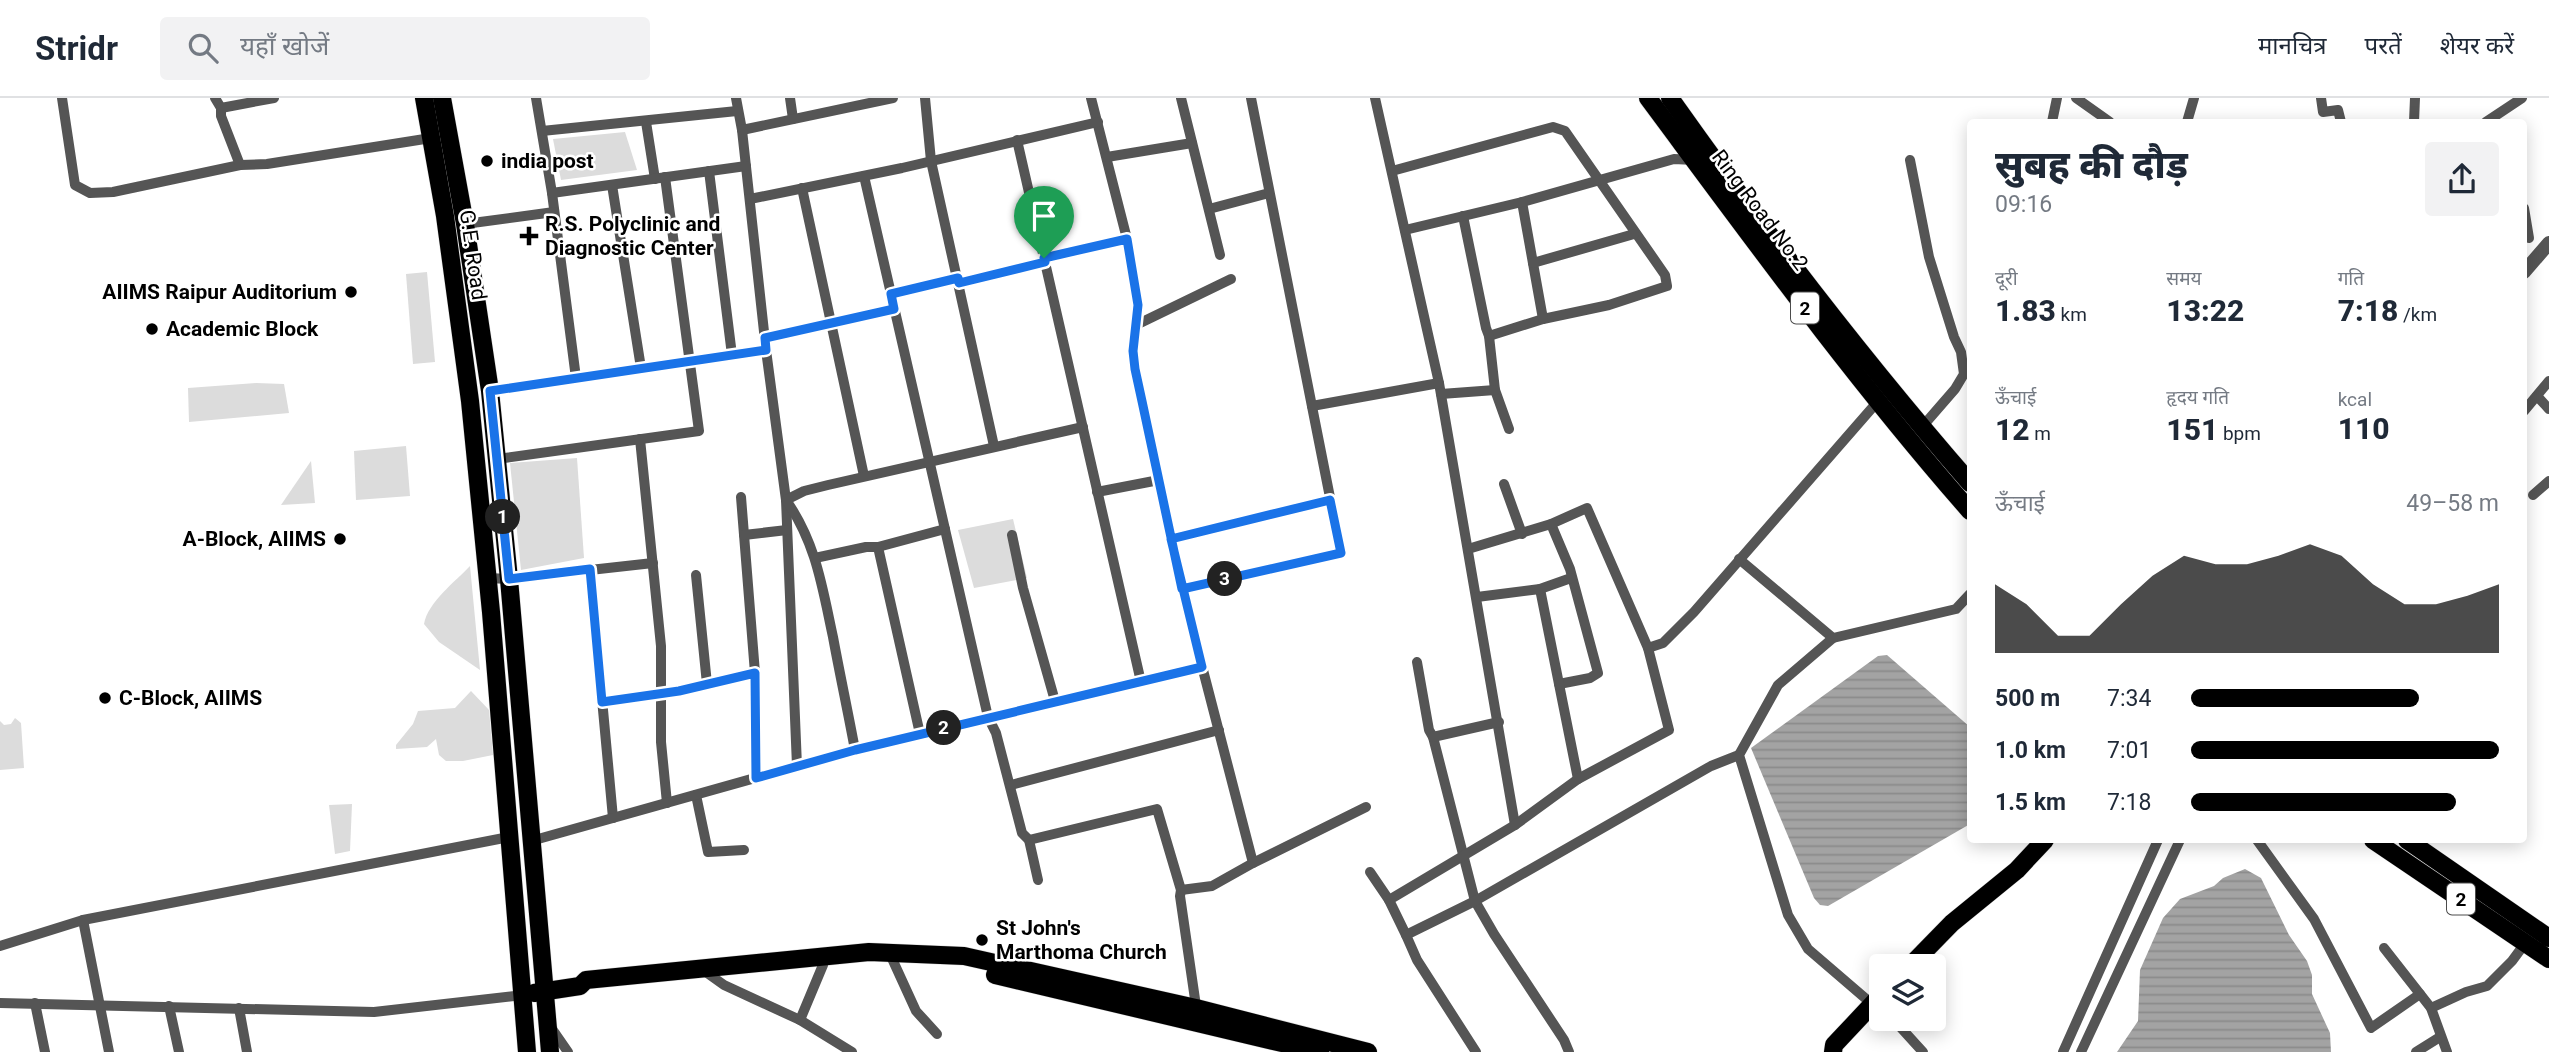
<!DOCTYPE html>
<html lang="hi">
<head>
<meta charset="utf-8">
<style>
	:root { --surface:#fff; --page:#f2f2f3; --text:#1f2937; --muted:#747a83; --line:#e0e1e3; --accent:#000 }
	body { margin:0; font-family:Roboto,"Noto Sans Devanagari",sans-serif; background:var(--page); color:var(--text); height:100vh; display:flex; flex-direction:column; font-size:26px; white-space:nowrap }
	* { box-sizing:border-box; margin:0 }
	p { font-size:23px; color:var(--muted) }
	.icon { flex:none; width:38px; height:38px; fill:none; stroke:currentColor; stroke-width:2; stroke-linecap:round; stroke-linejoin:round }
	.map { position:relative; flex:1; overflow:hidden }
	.details { position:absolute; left:1967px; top:21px; width:560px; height:724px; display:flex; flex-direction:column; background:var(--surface); border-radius:7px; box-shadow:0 4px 18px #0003 }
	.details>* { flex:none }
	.tools { position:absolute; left:1869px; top:856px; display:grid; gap:14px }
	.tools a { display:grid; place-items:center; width:77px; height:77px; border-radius:7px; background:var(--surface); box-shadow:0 4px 18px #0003; font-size:35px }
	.pin { position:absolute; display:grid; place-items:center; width:60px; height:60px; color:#fff; margin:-72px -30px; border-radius:50% 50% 50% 0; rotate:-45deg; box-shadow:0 0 7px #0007 }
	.pin .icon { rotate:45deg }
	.km { position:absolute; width:35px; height:35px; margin:-18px; border-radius:50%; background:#222; color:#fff; font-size:19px; line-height:35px; text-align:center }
	.round { display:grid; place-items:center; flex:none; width:74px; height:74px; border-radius:7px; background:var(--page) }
	.headline { display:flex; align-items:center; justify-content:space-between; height:119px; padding:0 28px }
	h1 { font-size:38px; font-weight:800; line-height:52px }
	.stats { display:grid; grid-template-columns:repeat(3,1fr); gap:10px; height:119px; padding:7px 28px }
	.stats div { display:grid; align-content:center }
	.stats b { font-size:30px; font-weight:800 }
	.stats small { font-size:19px; font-weight:400 }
	.stats p { font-size:19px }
	.chart { height:196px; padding:14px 28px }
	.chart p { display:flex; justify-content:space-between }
	.chart svg { width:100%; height:126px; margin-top:7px; fill:var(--accent); opacity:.7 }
	ul { padding:0 28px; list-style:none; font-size:23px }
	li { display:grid; grid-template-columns:112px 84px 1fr; align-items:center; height:52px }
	li i { height:18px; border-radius:9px; background:var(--accent) }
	header { display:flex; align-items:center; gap:42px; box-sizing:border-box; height:98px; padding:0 35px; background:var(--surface); border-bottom:2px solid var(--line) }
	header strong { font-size:33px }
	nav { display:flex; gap:38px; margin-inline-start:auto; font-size:24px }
	.search { width:490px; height:63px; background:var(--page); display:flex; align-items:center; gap:18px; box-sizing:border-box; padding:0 24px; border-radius:7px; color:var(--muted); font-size:26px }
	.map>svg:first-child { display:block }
	.green { fill:#dcdcdc }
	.water { fill:url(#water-rules) }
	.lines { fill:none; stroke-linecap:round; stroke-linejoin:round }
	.primary-casing { stroke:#dbdbdb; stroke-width:19 }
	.minor { stroke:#555; stroke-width:10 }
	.tertiary { stroke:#555; stroke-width:14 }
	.primary { stroke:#000; stroke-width:18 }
	.route-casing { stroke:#fff; stroke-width:14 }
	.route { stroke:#1a73e8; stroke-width:9 }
	.poi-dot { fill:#000; stroke:#fff; stroke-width:2.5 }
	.labels { text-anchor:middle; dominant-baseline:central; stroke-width:5; stroke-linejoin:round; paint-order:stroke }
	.shield { fill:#fff; stroke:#4c4c4c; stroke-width:2 }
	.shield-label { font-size:19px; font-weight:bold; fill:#000 }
	.poi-label { font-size:21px; font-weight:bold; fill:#000; stroke:#fff; text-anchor:start }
	.street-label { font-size:21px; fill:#000; stroke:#fff }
</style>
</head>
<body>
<header>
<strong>Stridr</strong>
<div class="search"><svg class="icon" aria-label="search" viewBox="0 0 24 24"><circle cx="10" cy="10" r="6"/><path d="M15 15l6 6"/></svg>यहाँ खोजें</div>
<nav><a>मानचित्र</a><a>परतें</a><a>शेयर करें</a></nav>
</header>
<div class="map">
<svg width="2549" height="954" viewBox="0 0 2549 954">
	<defs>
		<pattern id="water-rules" width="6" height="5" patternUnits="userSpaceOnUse" patternTransform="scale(1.75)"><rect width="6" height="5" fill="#a3a3a3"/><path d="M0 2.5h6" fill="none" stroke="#8b8b8b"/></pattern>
	</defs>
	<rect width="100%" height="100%" fill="#fff"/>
	<g class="green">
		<polygon points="625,34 637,72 561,82 553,41"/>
		<polygon points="427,174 435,264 413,266 406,176"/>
		<polygon points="256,285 284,286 289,315 189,324 188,290"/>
		<polygon points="406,348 410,398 356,402 354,353"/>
		<polygon points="577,360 584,460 521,472 510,365"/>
		<polygon points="311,363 315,405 281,407"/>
		<polygon points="1013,421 1027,480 974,490 958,432"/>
		<path d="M470 468 480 572 439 544 424 526C428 504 455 484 470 468Z"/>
		<polygon points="471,593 489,612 493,657 463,663 446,663 439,657 436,641 427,649 396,651 396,647 413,626 418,613 455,610"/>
		<polygon points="15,620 21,625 24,670 0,672 0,623 4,627 11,626"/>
		<polygon points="352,706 350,753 335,756 329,707"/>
	</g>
	<g class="water">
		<polygon points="1887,557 1970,629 1970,726 1828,808 1820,807 1814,800 1751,650 1878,558"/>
		<polygon points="2245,771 2261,780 2289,837 2307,863 2312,877 2312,896 2330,935 2331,954 2117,954 2138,923 2140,872 2163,820 2180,801 2214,788 2223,780"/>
	</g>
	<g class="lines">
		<g class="primary-casing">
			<g id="primary">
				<polyline points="424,0 445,118 470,303 491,514 527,954"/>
				<polyline points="442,0 465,126 490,293 509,481 550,954"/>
				<path d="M1648 0C1752 140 1855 282 1970 413"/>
				<path d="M1670 0C1764 133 1863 262 1970 385"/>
				<polyline points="2373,742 2549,861"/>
				<polyline points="2407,742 2549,840"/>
				<polyline points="1910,868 1952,825 2017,772 2045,742"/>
				<polyline points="995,877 1320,954"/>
				<polyline points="534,895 580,888 586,882 869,854 964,858 1196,910 1368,954"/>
				<polyline points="1833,954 1834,947 1881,897"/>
			</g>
		</g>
		<g class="minor">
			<polyline points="62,0 75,87 90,95 113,94 240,67 267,66 431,40"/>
			<polyline points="215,0 221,10 221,18 240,67"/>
			<polyline points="536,0 552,95 576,280"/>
			<polyline points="736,0 742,32 766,252 786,402 797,668"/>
			<polyline points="790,0 793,21"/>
			<polyline points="925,0 931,63 994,348"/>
			<polyline points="1091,0 1127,141 1138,207 1134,253 1135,271 1182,491 1253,765"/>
			<polyline points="1181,0 1220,157"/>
			<polyline points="1375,0 1439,285 1515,727"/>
			<polyline points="2076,0 2110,24"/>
			<polyline points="2321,0 2323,14 2338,12 2341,24"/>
			<polyline points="221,10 274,0"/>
			<polyline points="646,24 655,81"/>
			<polyline points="2052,24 2057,0"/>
			<polyline points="2187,24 2194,0"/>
			<polyline points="2414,24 2415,0"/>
			<polyline points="2486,24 2522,0"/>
			<polyline points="742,32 893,0"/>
			<polyline points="542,33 737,13"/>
			<polyline points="1017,42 1141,584"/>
			<polyline points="1107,59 1192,45"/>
			<polyline points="1910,62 1929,159 1954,239 1961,254 1964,276 1955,291 1922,329"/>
			<polyline points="709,73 732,257"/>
			<polyline points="1392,73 1553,29 1565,33 1665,177 1667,188 1609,207 1543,221 1489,238"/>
			<polyline points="864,78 988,619 996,635 1022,735 1029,742 1038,782"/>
			<polyline points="612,87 641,270"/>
			<polyline points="802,90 864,378"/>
			<polyline points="552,95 746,68"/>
			<polyline points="750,101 902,70 1098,24"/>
			<polyline points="1522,104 1543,221"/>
			<polyline points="2524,110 2529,140"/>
			<polyline points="1209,111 1269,95"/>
			<polyline points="1463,118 1486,230 1489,238 1495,292 1509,331"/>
			<polyline points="465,126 554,114"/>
			<polyline points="1405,132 1522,104 1674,61 1694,62"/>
			<polyline points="1044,160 1127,141"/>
			<polyline points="1533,165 1634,136"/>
			<polyline points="959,185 1045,164"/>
			<polyline points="891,196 958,180"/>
			<polyline points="1136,227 1231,181"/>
			<polyline points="765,240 894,211"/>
			<polyline points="490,293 766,252"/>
			<polyline points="1441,296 1495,292"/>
			<polyline points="2537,298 2549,311"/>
			<polyline points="1312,308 1439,285"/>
			<polyline points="2524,313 2549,283"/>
			<polyline points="640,341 661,548 661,644 667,705"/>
			<polyline points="497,361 699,333 665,79"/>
			<polyline points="1504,386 1522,436"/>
			<polyline points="1097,394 1159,382"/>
			<polyline points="2533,397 2549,383"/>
			<polyline points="741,399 755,575 756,680"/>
			<polyline points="1551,426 1570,471 1598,575 1590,580 1559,586"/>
			<polyline points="744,437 787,432"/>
			<polyline points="1012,437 1023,490 1055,603"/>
			<polyline points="1171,441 1330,403"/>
			<polyline points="878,449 920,636"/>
			<polyline points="815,460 866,449 878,449 945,431"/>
			<polyline points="1739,461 1833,540 1956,511 1970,496"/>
			<polyline points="590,471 613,720"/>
			<polyline points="696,477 707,586"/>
			<polyline points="488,480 509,481 653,465"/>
			<polyline points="1182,491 1341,455 1251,0"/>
			<polyline points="1540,491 1578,681"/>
			<polyline points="1477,499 1540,491 1571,480"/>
			<polyline points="1833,540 1778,587 1739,657 1788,817 1808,851 1872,906 1881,910"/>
			<polyline points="1648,550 1663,545 1694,514 1879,302"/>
			<polyline points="1417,564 1429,632 1433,639 1475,803 1494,836 1564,942 1569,954"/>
			<polyline points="602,604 679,593 755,575"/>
			<polyline points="1433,639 1499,624"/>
			<path d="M855 652C848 614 840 577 833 539 822 488 816 445 786 402L804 393 828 387 1083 329"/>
			<polyline points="1011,687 1219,632"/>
			<polyline points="696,697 708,754 744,752"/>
			<polyline points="1029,742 1157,711 1181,792 1180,798 1197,915"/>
			<polyline points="2257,742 2314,821 2371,930 2420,896"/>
			<polyline points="531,743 855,652 1202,569"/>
			<polyline points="1370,774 1389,802"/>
			<polyline points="1181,792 1212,788 1253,765 1366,709"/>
			<polyline points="83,822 109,954"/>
			<polyline points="1406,837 1389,802 1515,727 1578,681 1669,632 1648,550 1587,410 1551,426 1468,451"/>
			<polyline points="0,848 83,822 509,739"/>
			<polyline points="2384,850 2431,910 2447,954"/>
			<polyline points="889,854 916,913 937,936"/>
			<polyline points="703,872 724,887 800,922 852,954"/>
			<polyline points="0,905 374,914 523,897"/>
			<polyline points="35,905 45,954"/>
			<polyline points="169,908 179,954"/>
			<polyline points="239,910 247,954"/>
			<polyline points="2431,910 2466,894 2487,888 2512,863 2526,844"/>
			<polyline points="1892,920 1923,954"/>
			<polyline points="800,922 823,867"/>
			<polyline points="550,928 568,954"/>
			<polyline points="1476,954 1417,862 1406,837 1475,803 1711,668 1739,657"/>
			<polyline points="2063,954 2158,742"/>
			<polyline points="2081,954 2180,742"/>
			<polyline points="2416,954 2440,939"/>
		</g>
		<polyline class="tertiary" points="2524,174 2549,145"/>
		<use href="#primary" class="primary"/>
	</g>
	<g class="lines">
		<g class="route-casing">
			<path id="route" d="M1044 160 1045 164 959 185 958 180 891 196 894 211 765 240 766 252 490 293 509 481 590 471 602 604 679 593 755 575 756 680 855 652 1202 569 1171 441 1330 402 1341 455 1182 491C1166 417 1151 344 1135 271L1133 253 1138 207 1127 141 1044 160"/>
		</g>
		<use href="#route" class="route"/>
	</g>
	<g class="poi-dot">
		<circle cx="487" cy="63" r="7"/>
		<path d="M525.5 127.5h7v7h7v7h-7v7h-7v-7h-7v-7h7z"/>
		<circle cx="351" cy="194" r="7"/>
		<circle cx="152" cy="231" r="7"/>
		<circle cx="340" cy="441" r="7"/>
		<circle cx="105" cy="600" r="7"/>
		<circle cx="982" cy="842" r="7"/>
	</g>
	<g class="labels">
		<g class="shield">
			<rect x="1791" y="194.5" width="28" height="31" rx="5"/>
			<rect x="2447" y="785.5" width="28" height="31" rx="5"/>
		</g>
		<g class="shield-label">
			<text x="1805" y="210">2</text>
			<text x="2461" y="801">2</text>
		</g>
		<g class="poi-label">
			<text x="501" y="63">india post</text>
			<text x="545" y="126">R.S. Polyclinic and<tspan x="545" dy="24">Diagnostic Center</tspan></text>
			<text x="337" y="194" text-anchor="end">AIIMS Raipur Auditorium</text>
			<text x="166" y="231">Academic Block</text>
			<text x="326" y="441" text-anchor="end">A-Block, AIIMS</text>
			<text x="119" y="600">C-Block, AIIMS</text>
			<text x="996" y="830">St John's<tspan x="996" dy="24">Marthoma Church</tspan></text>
		</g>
		<g class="street-label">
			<text transform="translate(1760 112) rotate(53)">Ring Road No.2</text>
			<text transform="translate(473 157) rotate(82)">G.E. Road</text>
		</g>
	</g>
</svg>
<div class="tools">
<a><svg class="icon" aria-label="layers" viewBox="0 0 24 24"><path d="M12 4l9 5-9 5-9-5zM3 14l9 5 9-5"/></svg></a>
</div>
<div class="pin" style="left:1044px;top:160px;background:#1e9e55"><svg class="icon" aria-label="arrive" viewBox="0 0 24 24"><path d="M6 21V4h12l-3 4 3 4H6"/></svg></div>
<b class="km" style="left:503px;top:419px">1</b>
<b class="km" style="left:944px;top:630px">2</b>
<b class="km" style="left:1225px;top:481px">3</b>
<section class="details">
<div class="headline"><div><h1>सुबह की दौड़</h1><p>09:16</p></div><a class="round"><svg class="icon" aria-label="share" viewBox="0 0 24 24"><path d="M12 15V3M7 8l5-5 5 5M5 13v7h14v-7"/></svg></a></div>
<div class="stats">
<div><p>दूरी</p><b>1.83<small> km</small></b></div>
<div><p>समय</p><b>13:22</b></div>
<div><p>गति</p><b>7:18<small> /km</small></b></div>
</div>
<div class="stats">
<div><p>ऊँचाई</p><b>12<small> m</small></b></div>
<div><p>हृदय गति</p><b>151<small> bpm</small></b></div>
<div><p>kcal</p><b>110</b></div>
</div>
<div class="chart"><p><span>ऊँचाई</span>49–58 m</p>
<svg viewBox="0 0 160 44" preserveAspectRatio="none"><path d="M0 44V20L10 27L20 38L30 38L40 27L50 17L60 10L70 13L80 13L90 10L100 6L110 10L120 20L130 27L140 27L150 24L160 20V44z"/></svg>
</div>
<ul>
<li><b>500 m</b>7:34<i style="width:74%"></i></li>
<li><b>1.0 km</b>7:01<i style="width:100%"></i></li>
<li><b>1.5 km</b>7:18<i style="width:86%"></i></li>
</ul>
</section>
</div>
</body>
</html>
